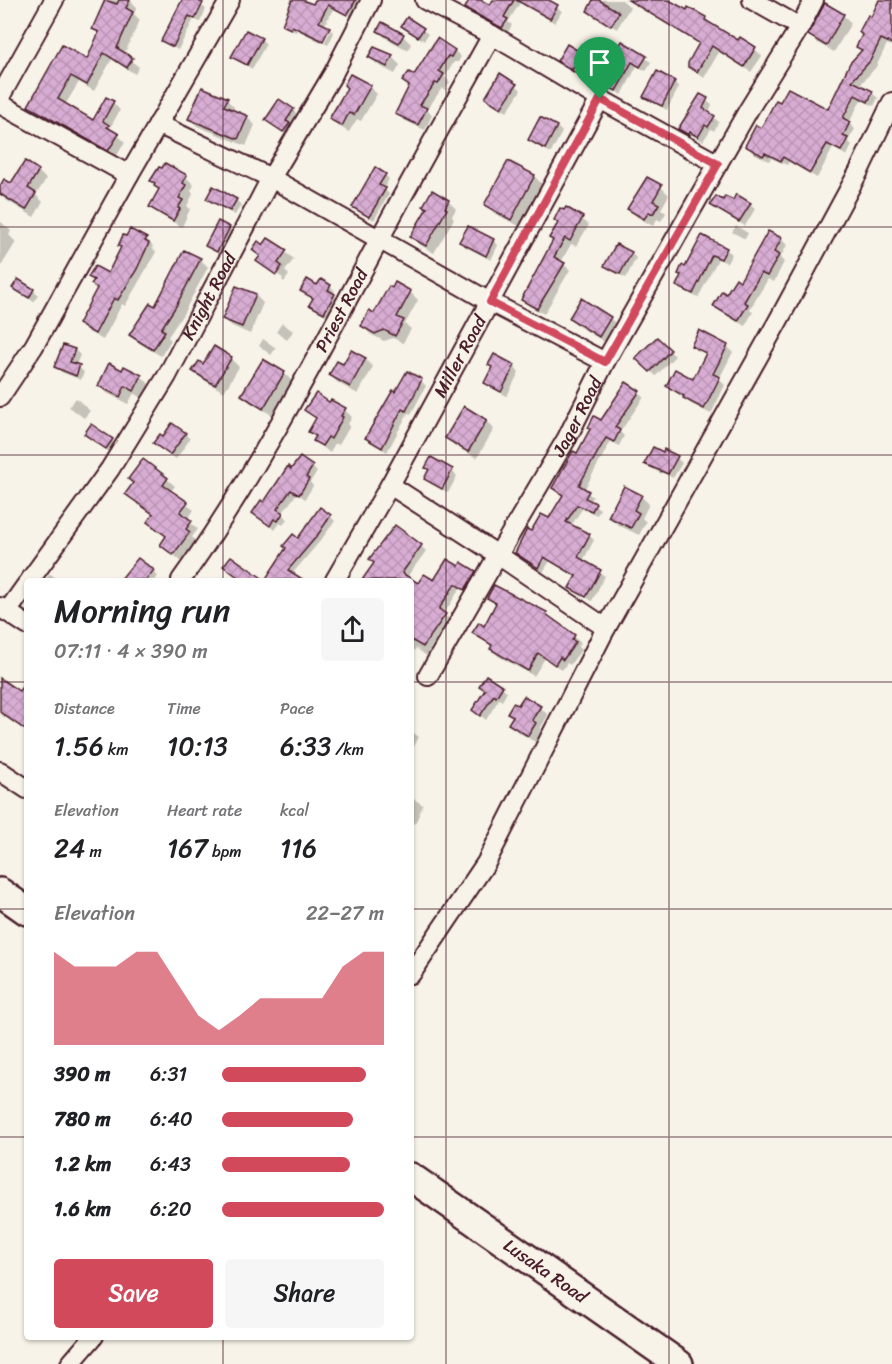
<!DOCTYPE html>
<html lang="en">
<head>
<meta charset="utf-8">
<style>
	:root { --surface:#fff; --page:#f6f6f6; --text:#202124; --muted:#757577; --accent:#d1495b }
	body { margin:0; font-family:Sriracha,sans-serif; background:var(--page); color:var(--text); height:100vh; display:flex; flex-direction:column; font-size:22px; white-space:nowrap }
	* { box-sizing:border-box; margin:0 }
	p { font-size:20px; color:var(--muted) }
	.icon { flex:none; width:33px; height:33px; fill:none; stroke:currentColor; stroke-width:2; stroke-linecap:round; stroke-linejoin:round }
	.map { position:relative; flex:1; overflow:hidden }
	.drawer { position:absolute; left:24px; top:578px; width:390px; height:762px; display:flex; flex-direction:column; background:var(--surface); border-radius:6px; box-shadow:0 2px 4px #0004 }
	.drawer>* { flex:none }
	.pin { position:absolute; display:grid; place-items:center; width:51px; height:51px; color:#fff; margin:-62px -26px; border-radius:50% 50% 50% 0; rotate:-45deg; box-shadow:0 0 6px #0007 }
	.pin .icon { rotate:45deg }
	.round { display:grid; place-items:center; flex:none; width:63px; height:63px; border-radius:6px; background:var(--page) }
	.headline { display:flex; align-items:center; justify-content:space-between; height:102px; padding:0 30px }
	h1 { font-size:33px; font-weight:600; line-height:45px }
	.metrics { display:grid; grid-template-columns:repeat(3,1fr); gap:9px; height:102px; padding:6px 30px }
	.metrics div { display:grid; align-content:center }
	.metrics b { font-size:26px; font-weight:600 }
	.metrics small { font-size:16px; font-weight:400 }
	.metrics p { font-size:16px }
	.chart { height:168px; padding:12px 30px }
	.chart p { display:flex; justify-content:space-between }
	.chart svg { width:100%; height:108px; margin-top:6px; fill:var(--accent); opacity:.7 }
	.primary-button { display:flex; gap:12px; margin-top:auto; padding:12px 30px }
	.primary-button a { flex:1; height:69px; border-radius:6px; background:var(--accent); color:#fff; font-size:24px; font-weight:600; line-height:69px; text-align:center }
	.primary-button a+a { background:var(--page); color:var(--text) }
	ul { padding:0 30px; list-style:none; font-size:20px }
	li { display:grid; grid-template-columns:96px 72px 1fr; align-items:center; height:45px }
	li i { height:15px; border-radius:8px; background:var(--accent) }
	.map>svg:first-child { display:block }
	.shadow { fill:#0003 }
	.building { fill:url(#building-cross-hatch); stroke:#4a1f2b; stroke-width:1.5 }
	.lines { fill:none; stroke-linecap:round; stroke-linejoin:round }
	.minor-casing { stroke:#4a1f2b; stroke-width:22 }
	.highway-casing { stroke:#4a1f2b; stroke-width:32 }
	.minor { stroke:#f7f3e8; stroke-width:18 }
	.highway { stroke:#f7f3e8; stroke-width:27 }
	.route-casing { stroke:#fff; stroke-width:12 }
	.route { stroke:#d1495b; stroke-width:8 }
	.grid { fill:none; stroke:#4a1f2b; stroke-width:1.5; stroke-opacity:0.55 }
	.labels { text-anchor:middle; dominant-baseline:central; stroke-width:6; stroke-linejoin:round; paint-order:stroke }
	.street-label { font-size:18px; fill:#4a1f2b; stroke:#f7f3e8 }
</style>
</head>
<body>
<div class="map">
<svg width="892" height="1364" viewBox="0 0 892 1364">
	<defs>
		<pattern id="building-cross-hatch" width="8" height="8" patternUnits="userSpaceOnUse" patternTransform="scale(1.5)"><rect width="8" height="8" fill="#d8add3"/><path d="M0 0l8 8M0 8l8-8" fill="none" stroke="#bb94b5"/></pattern>
	</defs>
	<rect width="100%" height="100%" fill="#f7f3e8"/>
	<filter id="ink" filterUnits="userSpaceOnUse"><feTurbulence type="fractalNoise" baseFrequency=".0167" numOctaves="2"/><feDisplacementMap in="SourceGraphic" scale="12" xChannelSelector="R" yChannelSelector="G"/><feConvolveMatrix kernelMatrix="1 2 1 2 8 2 1 2 1" color-interpolation-filters="sRGB"/></filter>
	<g filter="url(#ink)">
		<g class="shadow">
			<polygon points="107,0 130,0 137,7 134,14 140,20 124,55 139,67 135,74 112,59 94,91 79,82 65,105 93,122 113,103 120,110 110,128 125,142 116,157 37,113 30,106 87,61 100,34 94,29"/>
			<polygon points="183,0 193,0 206,9 200,22 194,19 178,50 163,41"/>
			<polygon points="293,0 314,6 317,0 332,0 336,4 324,26 328,28 321,42 297,30 296,32 288,29 283,25"/>
			<polygon points="347,0 364,0 352,18 341,10"/>
			<polygon points="471,0 478,0 491,7 495,0 546,0 562,11 555,23 520,3 508,22 512,25 508,32 472,12 467,7"/>
			<polygon points="595,0 622,0 630,7 617,29 589,11"/>
			<polygon points="628,0 666,0 687,13 705,18 712,25 738,42 755,49 762,56 751,72 719,52 704,78 689,66 700,44"/>
			<polygon points="877,0 892,0 892,46 887,44 876,67 859,86 872,93 878,98 874,106 861,100 849,123 855,129 848,141 852,145 847,156 833,148 817,178 789,162 787,165 771,158 769,161 752,152 747,146 762,130 828,111 862,52 858,47 880,1"/>
			<polygon points="843,15 851,23 834,52 818,43 810,35"/>
			<polygon points="408,19 428,34 424,41 403,26"/>
			<polygon points="382,24 403,36 411,44 408,50 387,39 379,31"/>
			<polygon points="331,30 334,33 328,45 324,43"/>
			<polygon points="261,39 266,44 252,69 233,57"/>
			<polygon points="437,40 455,51 461,57 458,62 454,62 445,77 450,82 445,90 442,88 427,110 432,115 425,130 404,120 397,114 410,87 404,81 415,77"/>
			<polygon points="623,43 651,62 646,71 637,66 622,95 602,82"/>
			<polygon points="581,54 586,59 578,73 559,60"/>
			<polygon points="370,57 392,57 400,65 395,74 378,65"/>
			<polygon points="674,82 679,87 667,110 650,101 645,96"/>
			<polygon points="516,85 521,90 507,112 487,98"/>
			<polygon points="370,87 377,94 361,121 357,119 349,132 338,126 331,119"/>
			<polygon points="700,96 712,105 708,113 719,122 714,131 711,129 703,141 684,131 684,133 680,129"/>
			<polygon points="227,100 234,107 233,111 248,118 255,125 246,146 197,126 190,119"/>
			<polygon points="293,110 298,115 291,126 294,129 289,136 272,124"/>
			<polygon points="541,119 557,127 562,132 551,153 535,145 530,140"/>
			<polygon points="165,165 186,177 194,185 191,191 193,194 187,206 190,209 182,227 159,214 151,207 160,190 152,181"/>
			<polygon points="38,171 46,179 36,195 43,202 34,217 6,200 0,194 0,189"/>
			<polygon points="385,175 389,179 384,189 389,194 374,220 354,207"/>
			<polygon points="534,176 542,184 519,226 494,213 486,205"/>
			<polygon points="661,187 669,195 661,209 666,213 661,221 657,219 653,226 637,217 629,209"/>
			<polygon points="433,192 448,201 456,209 452,216 454,219 434,253 420,245 412,237 428,209"/>
			<polygon points="208,198 236,200 241,205 235,215 213,203"/>
			<polygon points="723,202 750,204 755,209 745,226 712,205"/>
			<polygon points="566,209 582,219 589,225 576,246 571,244 561,262 570,270 544,314 529,306 523,299 554,241 551,238"/>
			<polygon points="0,221 11,231 9,235 16,242 0,268"/>
			<polygon points="219,223 235,233 223,256 207,246"/>
			<polygon points="736,226 748,233 745,239 732,232"/>
			<polygon points="468,228 493,240 498,245 491,260 466,247 461,242"/>
			<polygon points="702,237 726,249 732,254 727,263 718,259 698,298 683,290 678,285"/>
			<polygon points="146,239 153,246 152,248 156,252 125,306 122,304 103,340 87,331 80,324 98,289 93,284 95,281 90,276 109,275"/>
			<polygon points="781,239 787,245 780,258 784,262 774,282 768,279 750,309 753,312 745,326 721,312 715,306 741,283"/>
			<polygon points="269,240 294,259 285,271 289,275 284,282 282,280 283,278 264,266 264,268 258,261"/>
			<polygon points="631,253 636,258 626,278 611,271 606,266"/>
			<polygon points="200,259 208,267 183,314 168,337 171,340 161,356 139,343 131,335"/>
			<polygon points="330,286 335,291 333,294 339,300 329,317 316,310 311,305 314,299 302,291"/>
			<polygon points="14,288 33,290 38,295 34,302"/>
			<polygon points="410,292 418,300 405,324 411,329 403,343 393,338 384,341 370,334 363,326 375,315"/>
			<polygon points="255,295 263,303 250,334 232,326 224,319"/>
			<polygon points="581,300 611,319 618,326 608,344 578,326 570,318"/>
			<polygon points="282,323 293,331 287,340 276,332"/>
			<polygon points="263,339 276,348 271,355 259,346"/>
			<polygon points="657,339 675,356 656,376 637,358"/>
			<polygon points="693,345 727,346 733,352 719,379 725,385 711,414 691,404 668,386 693,381 706,355"/>
			<polygon points="64,346 75,350 80,355 76,365 84,372 81,380 61,372 56,367"/>
			<polygon points="214,348 231,359 239,367 224,392 202,379 194,371 204,366"/>
			<polygon points="352,352 366,360 373,367 358,394 338,383 330,375 343,366"/>
			<polygon points="264,361 284,373 292,381 272,415 251,403 243,395"/>
			<polygon points="490,365 514,366 519,372 507,396 490,387 485,382 493,368"/>
			<polygon points="123,372 141,376 149,384 142,398 134,393 128,404 107,393 99,385"/>
			<polygon points="421,381 426,386 411,414 408,413 387,452 372,443 367,438"/>
			<polygon points="639,393 644,397 620,432 624,436 619,446 611,441 584,490 593,497 590,502 600,509 597,515 582,509 571,526 589,535 594,540 583,561 605,576 592,601 571,587 577,578 550,561 543,572 516,552 532,533 549,520 564,496 554,488 601,422"/>
			<polygon points="76,398 90,411 84,418 69,407"/>
			<polygon points="330,404 345,410 352,417 348,424 350,426 339,445 335,443 330,453 315,441 316,438 310,431 317,419 306,410"/>
			<polygon points="486,421 494,429 477,458 455,446 447,438"/>
			<polygon points="92,426 117,445 112,453 91,439"/>
			<polygon points="185,434 190,439 176,459 160,448"/>
			<polygon points="677,458 682,463 673,478 662,472 661,474 646,464"/>
			<polygon points="432,459 452,471 457,476 448,493 425,478 430,470 427,467"/>
			<polygon points="312,467 317,472 310,482 313,486 305,499 297,493 282,514 287,519 283,525 280,523 275,530 254,513 292,471"/>
			<polygon points="167,479 175,486 170,492 194,510 187,520 198,529 192,537 196,541 181,561 162,545 167,537 156,529 154,515 127,494"/>
			<polygon points="641,496 649,504 642,518 646,522 639,535 618,525 610,517"/>
			<polygon points="330,516 335,521 321,540 292,574 302,580 266,580 288,548"/>
			<polygon points="421,546 426,551 407,577 419,585 435,582 459,568 475,572 480,577 470,594 460,588 444,614 450,620 430,649 435,654 432,660 416,648 411,655 411,580 363,580 375,563"/>
			<polygon points="138,560 158,576 155,580 123,580"/>
			<polygon points="50,574 52,575 57,580 45,580"/>
			<polygon points="495,587 546,613 552,620 581,643 578,647 581,650 570,665 567,663 562,670 545,658 534,676 498,656 492,649 493,647 474,633 484,628 497,605 489,598"/>
			<polygon points="0,681 20,693 27,683 27,732 0,714"/>
			<polygon points="502,687 507,692 502,701 499,699 486,720 474,710 486,691"/>
			<polygon points="540,707 548,715 540,729 543,732 537,743 518,732 510,724 514,717 509,713"/>
			<polygon points="411,731 419,737 411,752"/>
			<polygon points="411,797 423,805 415,824 411,822"/>
		</g>
		<g class="building">
			<polygon points="105,0 117,4 119,0 130,0 126,8 133,12 117,48 133,58 127,68 104,53 87,85 71,76 58,99 93,120 106,97 114,101 103,121 109,125 107,127 119,134 108,151 28,106 62,45 87,59 99,32 92,29"/>
			<polygon points="182,0 196,0 203,3 195,19 189,16 173,47 161,41"/>
			<polygon points="292,0 302,0 313,4 315,0 356,0 347,15 328,5 319,22 330,27 323,41 292,26 291,29 282,25"/>
			<polygon points="469,0 481,0 490,5 493,0 514,0 504,17 508,19 502,28 465,8"/>
			<polygon points="516,0 549,0 558,5 550,19"/>
			<polygon points="593,0 599,0 619,12 611,26 587,11"/>
			<polygon points="628,0 669,0 687,10 688,7 706,17 705,20 738,40 740,37 756,47 744,67 712,46 697,72 688,67 688,63 699,43"/>
			<polygon points="879,0 892,0 892,44 881,39 870,61 852,81 873,91 868,102 855,95 843,118 850,122 843,136 848,138 841,151 827,144 810,173 783,157 781,161 765,153 763,156 745,146 756,125 761,128 776,100 780,102 788,88 828,109 850,63 862,50 856,47 862,35 859,32 868,15 871,17"/>
			<polygon points="825,3 844,14 826,46 808,35"/>
			<polygon points="407,17 424,28 418,37 401,26"/>
			<polygon points="382,22 404,34 399,43 377,31"/>
			<polygon points="246,30 262,38 247,65 231,57"/>
			<polygon points="437,38 455,50 451,57 448,56 439,71 444,74 438,84 435,83 420,105 427,108 418,125 395,114 409,86 402,81 409,72 414,75"/>
			<polygon points="622,41 647,56 640,67 632,62 616,91 600,82"/>
			<polygon points="567,44 582,53 572,70 557,61"/>
			<polygon points="374,47 393,55 387,67 368,57"/>
			<polygon points="657,71 675,81 662,106 643,97"/>
			<polygon points="500,73 517,84 501,108 485,98"/>
			<polygon points="350,74 371,85 354,115 349,113 342,126 329,119 347,88 344,85"/>
			<polygon points="202,87 228,98 224,106 248,116 238,139 188,119"/>
			<polygon points="700,94 708,98 703,108 715,116 708,127 705,125 698,137 690,132 689,135 678,129"/>
			<polygon points="279,99 294,109 286,121 290,123 283,132 265,120"/>
			<polygon points="540,117 557,126 545,149 528,140"/>
			<polygon points="25,161 39,170 28,188 36,193 26,210 0,194 0,186 4,179 11,183"/>
			<polygon points="508,161 535,175 511,220 484,205"/>
			<polygon points="165,163 187,175 183,183 186,185 179,198 183,200 178,208 180,209 173,221 149,207 159,189 154,186 155,183 150,181 159,167 162,168"/>
			<polygon points="375,167 386,174 379,185 386,188 369,217 352,207"/>
			<polygon points="647,177 662,185 653,201 659,204 653,214 649,212 644,219 627,209"/>
			<polygon points="213,186 237,199 230,211 206,199"/>
			<polygon points="432,190 449,200 445,208 447,209 426,246 410,237 427,208 423,206"/>
			<polygon points="736,194 751,203 739,222 710,205 716,196 723,200 725,196 733,200"/>
			<polygon points="566,207 583,217 570,241 565,238 554,257 565,263 537,309 521,300 553,240 549,238 558,223 554,220 560,208 564,210"/>
			<polygon points="218,221 230,227 217,252 205,246"/>
			<polygon points="468,226 494,239 486,256 459,242"/>
			<polygon points="130,229 147,238 145,241 149,243 137,269 118,300 114,298 95,334 78,324 97,288 91,284 94,280 88,277 95,266 108,273 121,247 118,246 123,235 126,236"/>
			<polygon points="768,231 782,238 774,252 779,255 767,276 761,273 744,302 748,304 738,321 713,306 722,291 726,294 736,278 740,281"/>
			<polygon points="702,235 727,248 721,259 712,255 693,294 676,286 681,275 678,274 682,265 685,267"/>
			<polygon points="268,238 287,250 278,263 282,266 276,275 256,261 260,256 252,250 258,241 263,245"/>
			<polygon points="616,244 632,252 620,274 604,266"/>
			<polygon points="184,250 201,258 176,306 161,329 165,331 153,350 129,335 150,303 155,306"/>
			<polygon points="18,279 34,289 29,298 12,288"/>
			<polygon points="307,279 317,285 321,279 331,285 328,290 335,294 324,313 309,305 313,298 300,291"/>
			<polygon points="395,282 411,291 397,317 404,320 395,336 384,330 375,334 361,326 369,310 374,313 389,286 392,288"/>
			<polygon points="236,286 256,294 242,327 222,319"/>
			<polygon points="581,298 611,317 599,337 569,318"/>
			<polygon points="699,330 728,345 713,374 720,377 704,409 683,398 684,396 666,386 675,369 693,379 706,353 691,346"/>
			<polygon points="657,337 671,350 650,372 635,358"/>
			<polygon points="63,345 75,349 70,362 80,365 76,376 54,367"/>
			<polygon points="214,346 232,357 215,385 192,371 199,361 203,364"/>
			<polygon points="351,350 366,358 350,387 329,375 337,361 343,364"/>
			<polygon points="494,354 515,365 501,392 484,383 492,367 488,365"/>
			<polygon points="263,359 285,372 263,409 241,395"/>
			<polygon points="109,363 122,370 124,366 142,375 134,391 125,386 120,397 98,386"/>
			<polygon points="407,371 422,379 406,411 402,409 382,448 365,438 393,390 395,392"/>
			<polygon points="626,382 640,391 615,427 620,430 614,442 606,438 579,485 589,491 585,498 596,503 592,511 577,505 566,522 590,534 578,557 601,570 586,597 569,588 576,576 544,557 538,568 515,553 527,529 531,531 541,514 549,518 563,495 552,488 573,451 577,453 590,429 588,428 594,416 601,420"/>
			<polygon points="316,393 329,402 331,400 346,408 341,416 343,417 331,439 328,437 322,446 313,441 316,436 308,432 316,418 304,410"/>
			<polygon points="464,406 487,420 468,452 445,438"/>
			<polygon points="172,423 186,433 170,455 153,443 160,434 163,436"/>
			<polygon points="91,424 113,439 106,449 84,434"/>
			<polygon points="653,447 663,452 664,449 678,456 668,474 644,464"/>
			<polygon points="300,457 313,466 306,477 309,479 299,495 291,490 277,509 283,513 278,521 274,519 270,526 252,513 261,500 264,502 288,466 291,469"/>
			<polygon points="431,457 453,469 442,489 424,479 429,469 425,468"/>
			<polygon points="143,459 168,478 163,485 188,502 180,512 192,521 186,529 190,532 173,555 160,545 166,536 147,522 153,514 125,494 133,483 128,479"/>
			<polygon points="624,486 642,495 634,510 639,513 631,528 608,517"/>
			<polygon points="320,507 331,515 317,536 288,570 304,580 242,580 223,566 231,556 265,580 286,548 283,546 293,534 298,538"/>
			<polygon points="395,525 422,545 402,573 418,583 424,574 434,580 447,559 459,566 461,562 476,571 465,590 455,584 439,609 446,614 423,647 411,640 411,580 362,580 374,563 369,559"/>
			<polygon points="138,558 154,570 146,580 120,580"/>
			<polygon points="494,585 547,612 546,614 575,635 572,640 576,642 563,660 560,657 555,665 538,653 528,671 490,649 492,645 472,633 479,622 484,626 496,603 487,598"/>
			<polygon points="486,675 503,686 496,697 494,695 480,716 472,710 485,690 479,686"/>
			<polygon points="0,678 19,691 27,680 27,731 0,712"/>
			<polygon points="524,696 541,706 532,720 536,723 528,736 508,724 513,716 507,713 513,703 518,705"/>
		</g>
		<g class="lines">
			<g class="minor-casing">
				<g id="minor">
					<polyline points="425,0 492,35 600,99 718,164"/>
					<polyline points="800,27 814,0"/>
					<polyline points="0,97 54,0"/>
					<polyline points="0,104 129,175"/>
					<polyline points="158,124 271,178 490,302 605,362"/>
					<polyline points="0,397 34,346 129,175 230,0"/>
					<path id="s1" d="M390 485 498 555 567 438 605 362 749 109 800 27 752 0"/>
					<path id="s2" d="M30 580 110 469 167 376 271 178 333 74 371 0"/>
					<path id="s3" d="M181 580C257 474 316 358 378 242 414 173 454 104 492 35"/>
					<path id="s4" d="M335 580 390 485 600 99"/>
					<polyline points="0,607 27,625"/>
					<polyline points="7,612 27,584"/>
					<polyline points="428,676 498,555 606,628"/>
					<polyline points="0,771 27,789"/>
					<polyline points="411,974 486,863 606,628 777,323 859,171 892,102"/>
					<polyline points="70,1364 94,1336"/>
				</g>
			</g>
			<g class="highway-casing">
				<g id="highway">
					<polyline points="0,892 27,911"/>
					<path id="s5" d="M411 1177 679 1364"/>
				</g>
			</g>
			<use href="#minor" class="minor"/>
			<use href="#highway" class="highway"/>
		</g>
	</g>
	<g class="lines" filter="url(#ink)">
		<g class="route-casing">
			<polygon id="route" points="600,99 718,164 605,362 490,302"/>
		</g>
		<use href="#route" class="route"/>
	</g>
	<path class="grid" d="M223 0V580M446 0V1364M669 0V1364M0 227H892M0 455H892M0 682H27M411 682H892M0 909H27M411 909H892M0 1137H27M411 1137H892M223 1336V1364"/>
	<g class="labels">
		<g class="street-label">
			<text stroke="none"><textPath href="#s2" startOffset="336">Knight Road</textPath></text>
			<text stroke="none"><textPath href="#s3" startOffset="314">Priest Road</textPath></text>
			<text stroke="none"><textPath href="#s4" startOffset="256">Miller Road</textPath></text>
			<text stroke="none"><textPath href="#s1" startOffset="288">Jager Road</textPath></text>
			<text stroke="none"><textPath href="#s5" startOffset="164">Lusaka Road</textPath></text>
		</g>
	</g>
</svg>
<div class="pin" style="left:600px;top:99px;background:#1e9e55"><svg class="icon" aria-label="arrive" viewBox="0 0 24 24"><path d="M6 21V4h12l-3 4 3 4H6"/></svg></div>
<section class="drawer">
<div class="headline"><div><h1>Morning run</h1><p>07:11 · 4 × 390 m</p></div><a class="round"><svg class="icon" aria-label="share" viewBox="0 0 24 24"><path d="M12 15V3M7 8l5-5 5 5M5 13v7h14v-7"/></svg></a></div>
<div class="metrics">
<div><p>Distance</p><b>1.56<small> km</small></b></div>
<div><p>Time</p><b>10:13</b></div>
<div><p>Pace</p><b>6:33<small> /km</small></b></div>
</div>
<div class="metrics">
<div><p>Elevation</p><b>24<small> m</small></b></div>
<div><p>Heart rate</p><b>167<small> bpm</small></b></div>
<div><p>kcal</p><b>116</b></div>
</div>
<div class="chart"><p><span>Elevation</span>22–27 m</p>
<svg viewBox="0 0 160 44" preserveAspectRatio="none"><path d="M0 44V6L10 12L20 12L30 12L40 6L50 6L60 19L70 32L80 38L90 32L100 25L110 25L120 25L130 25L140 12L150 6L160 6V44z"/></svg>
</div>
<ul>
<li><b>390 m</b>6:31<i style="width:89%"></i></li>
<li><b>780 m</b>6:40<i style="width:81%"></i></li>
<li><b>1.2 km</b>6:43<i style="width:79%"></i></li>
<li><b>1.6 km</b>6:20<i style="width:100%"></i></li>
</ul>
<div class="primary-button"><a>Save</a><a>Share</a></div>
</section>
</div>
</body>
</html>
